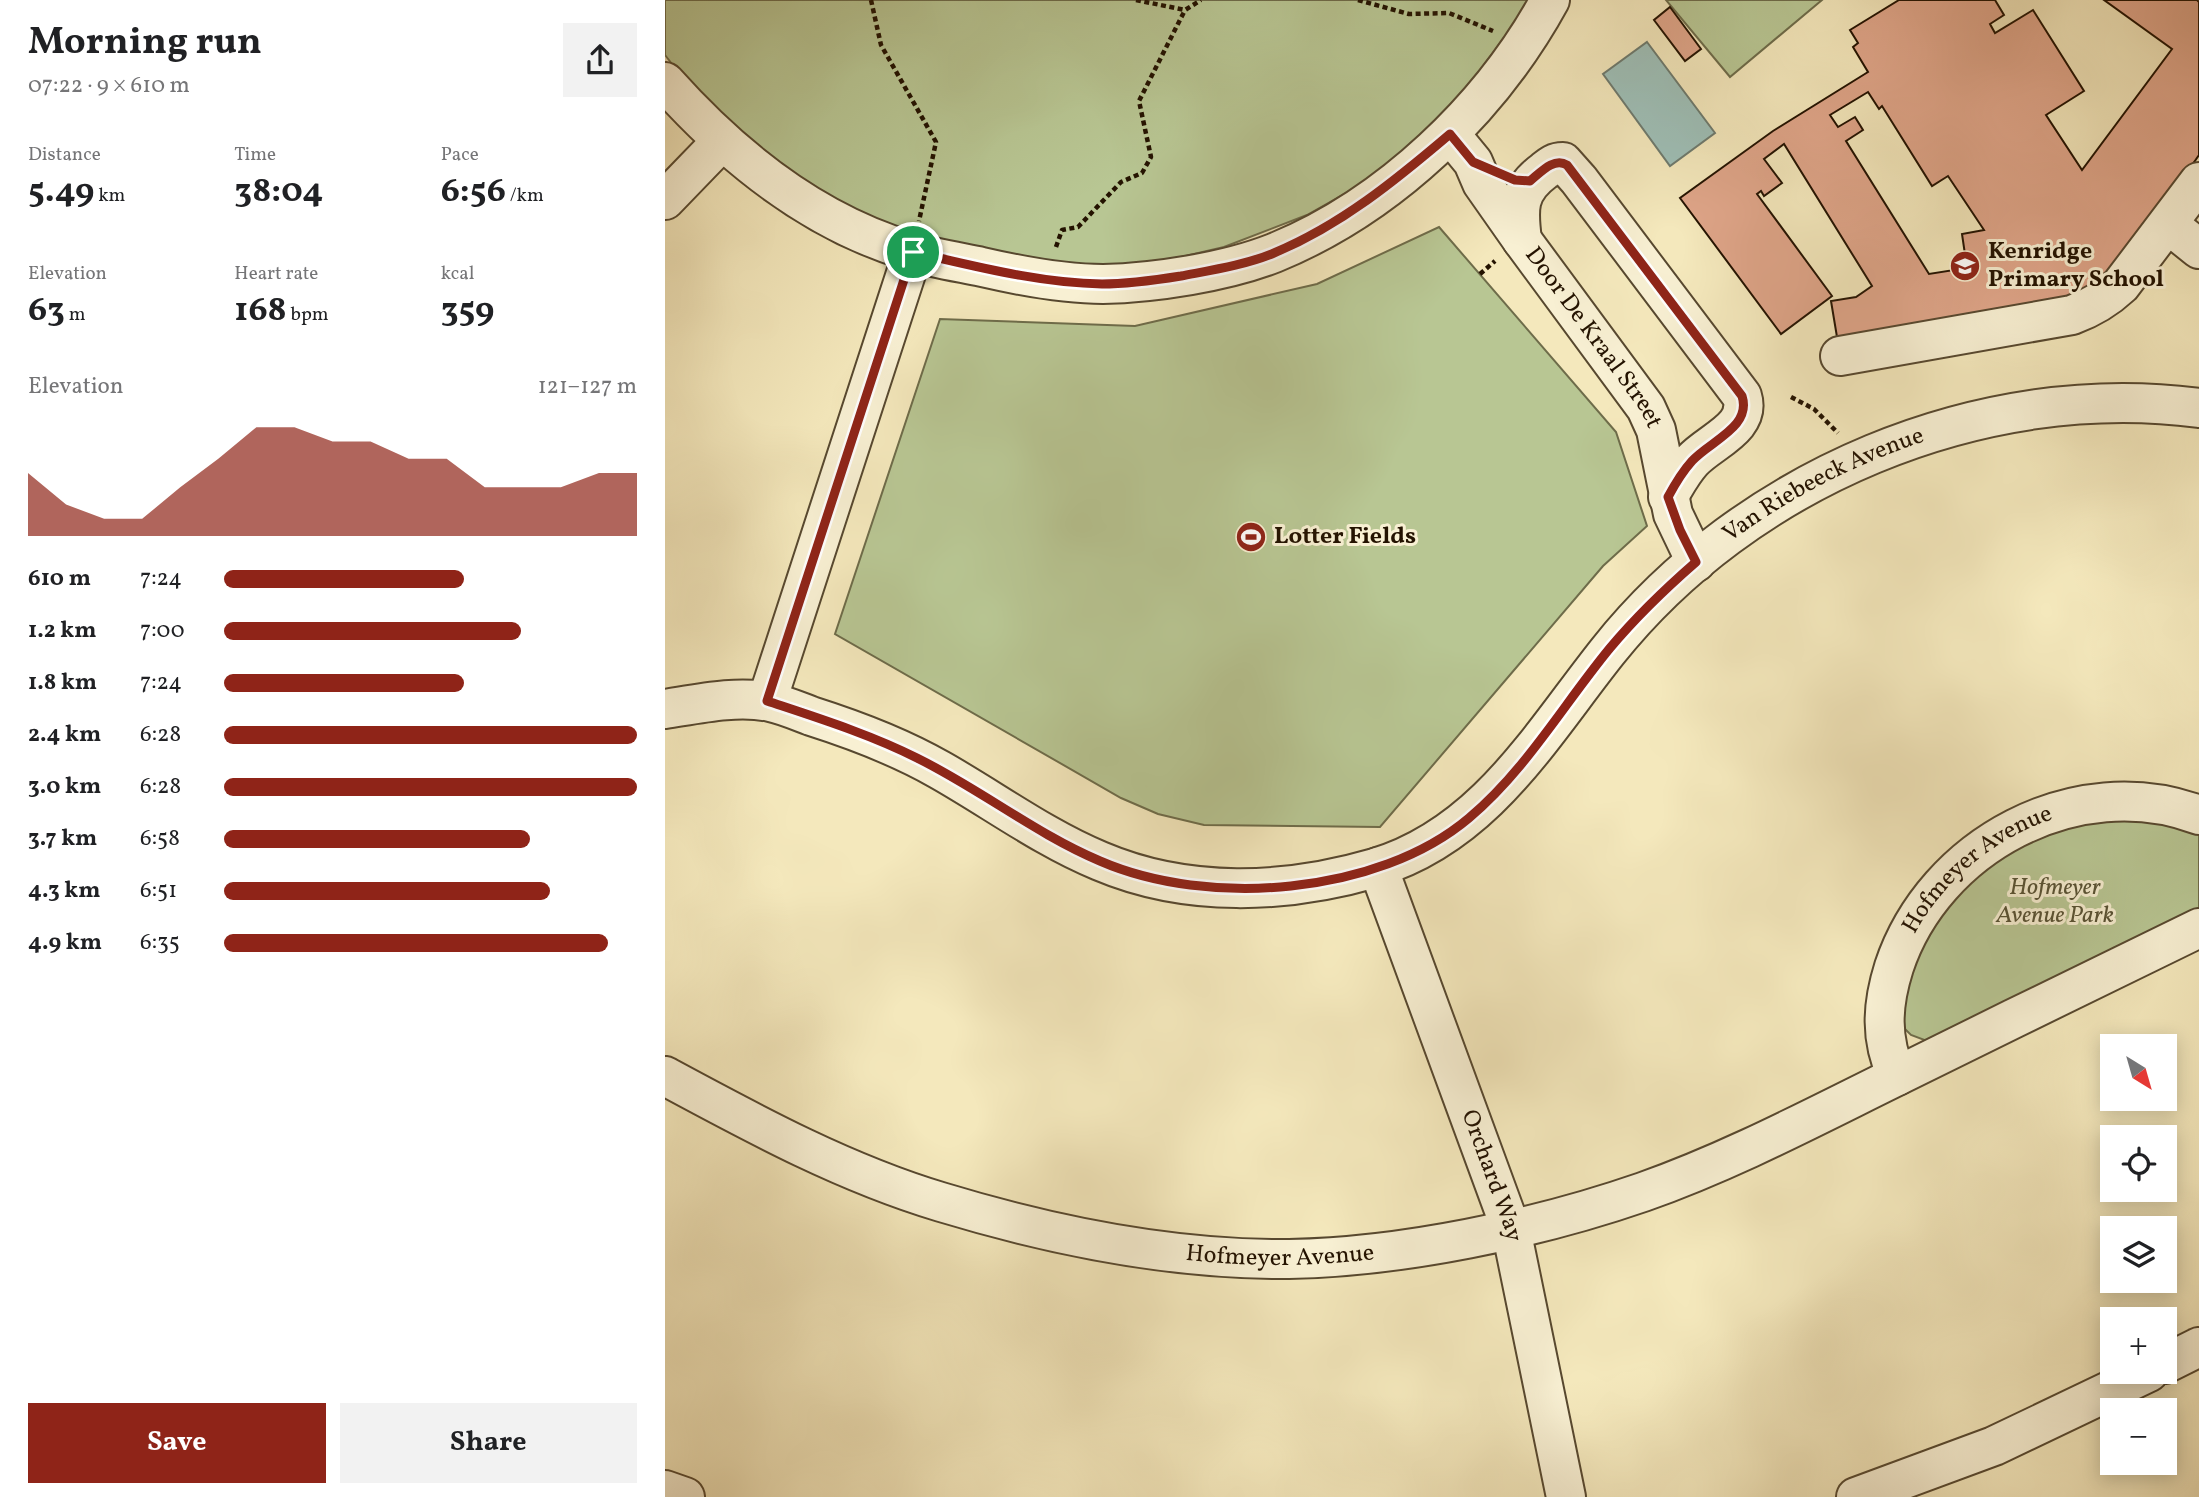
<!DOCTYPE html>
<html lang="en">
<head>
<meta charset="utf-8">
<style>
	:root { --surface:#fff; --page:#f2f2f2; --text:#202124; --muted:#757577; --accent:#8f2418 }
	body { margin:0; font-family:Vollkorn,serif; background:var(--page); color:var(--text); height:100vh; display:flex; flex-direction:column; font-size:26px; white-space:nowrap }
	* { box-sizing:border-box; margin:0 }
	p { font-size:23px; color:var(--muted) }
	.icon { flex:none; width:38px; height:38px; fill:none; stroke:currentColor; stroke-width:2; stroke-linecap:round; stroke-linejoin:round }
	.map { position:relative; flex:1; overflow:hidden }
	.side { display:flex; flex-direction:column; background:var(--surface); width:665px }
	.side>* { flex:none }
	.needle { width:46px; rotate:143deg }
	.buttons { position:absolute; left:1435px; top:1034px; display:grid; gap:14px }
	.buttons a { display:grid; place-items:center; width:77px; height:77px; border-radius:0px; background:var(--surface); box-shadow:0 4px 18px #0003; font-size:35px }
	.pin { position:absolute; display:grid; place-items:center; width:60px; height:60px; color:#fff; margin:-30px; border:4px solid #fff; border-radius:50%; box-shadow:0 2px 7px #0007 }
	.round { display:grid; place-items:center; flex:none; width:74px; height:74px; border-radius:0px; background:var(--page) }
	.summary { display:flex; align-items:center; justify-content:space-between; height:119px; padding:0 28px }
	h1 { font-size:38px; font-weight:700; line-height:52px }
	.metrics { display:grid; grid-template-columns:repeat(3,1fr); gap:10px; height:119px; padding:7px 28px }
	.metrics div { display:grid; align-content:center }
	.metrics b { font-size:35px; font-weight:700 }
	.metrics small { font-size:19px; font-weight:400 }
	.metrics p { font-size:19px }
	.chart { height:196px; padding:14px 28px }
	.chart p { display:flex; justify-content:space-between }
	.chart svg { width:100%; height:126px; margin-top:7px; fill:var(--accent); opacity:.7 }
	.primary-button { display:flex; gap:14px; margin-top:auto; padding:14px 28px }
	.primary-button a { flex:1; height:80px; border-radius:0px; background:var(--accent); color:#fff; font-size:28px; font-weight:700; line-height:80px; text-align:center }
	.primary-button a+a { background:var(--page); color:var(--text) }
	ul { padding:0 28px; list-style:none; font-size:23px }
	li { display:grid; grid-template-columns:112px 84px 1fr; align-items:center; height:52px }
	li i { height:18px; border-radius:9px; background:var(--accent) }
	main { display:flex; flex:1; min-height:0 }
	.map>svg:first-child { display:block }
	.green { fill:#b8c693; stroke:#6e6c4a; stroke-width:2 }
	.water { fill:#9ebfb7; stroke:#6d7a6e; stroke-width:2 }
	.building { fill:#dfa589; stroke:#231200; stroke-width:2; fill-rule:evenodd }
	.lines { fill:none; stroke-linecap:round; stroke-linejoin:round }
	.minor-casing { stroke:#57482f; stroke-width:42 }
	.path { stroke:#231200; stroke-width:4.5; stroke-dasharray:5 3.5; stroke-linecap:butt }
	.minor { stroke:#f8f0d3; stroke-width:38 }
	.route-casing { stroke:#fff; stroke-width:14 }
	.route { stroke:#8f2418; stroke-width:9 }
	.labels { text-anchor:middle; dominant-baseline:central; stroke-width:6; stroke-linejoin:round; paint-order:stroke }
	.poi-label { font-size:24px; font-weight:bold; fill:#231200; stroke:#f8f0d3; text-anchor:start }
	.street-label { font-size:24px; fill:#231200; stroke:#f8f0d3 }
	.park-label { font-size:24px; font-style:italic; fill:#575133; stroke:#f8f0d3 }
</style>
</head>
<body>
<main>
<section class="side">
<div class="summary"><div><h1>Morning run</h1><p>07:22 · 9 × 610 m</p></div><a class="round"><svg class="icon" aria-label="share" viewBox="0 0 24 24"><path d="M12 15V3M7 8l5-5 5 5M5 13v7h14v-7"/></svg></a></div>
<div class="metrics">
<div><p>Distance</p><b>5.49<small> km</small></b></div>
<div><p>Time</p><b>38:04</b></div>
<div><p>Pace</p><b>6:56<small> /km</small></b></div>
</div>
<div class="metrics">
<div><p>Elevation</p><b>63<small> m</small></b></div>
<div><p>Heart rate</p><b>168<small> bpm</small></b></div>
<div><p>kcal</p><b>359</b></div>
</div>
<div class="chart"><p><span>Elevation</span>121–127 m</p>
<svg viewBox="0 0 160 44" preserveAspectRatio="none"><path d="M0 44V22L10 33L20 38L30 38L40 27L50 17L60 6L70 6L80 11L90 11L100 17L110 17L120 27L130 27L140 27L150 22L160 22V44z"/></svg>
</div>
<ul>
<li><b>610 m</b>7:24<i style="width:58%"></i></li>
<li><b>1.2 km</b>7:00<i style="width:72%"></i></li>
<li><b>1.8 km</b>7:24<i style="width:58%"></i></li>
<li><b>2.4 km</b>6:28<i style="width:100%"></i></li>
<li><b>3.0 km</b>6:28<i style="width:100%"></i></li>
<li><b>3.7 km</b>6:58<i style="width:74%"></i></li>
<li><b>4.3 km</b>6:51<i style="width:79%"></i></li>
<li><b>4.9 km</b>6:35<i style="width:93%"></i></li>
</ul>
<div class="primary-button"><a>Save</a><a>Share</a></div>
</section>
<div class="map">
<svg width="1534" height="1497" viewBox="0 0 1534 1497">
	<rect width="100%" height="100%" fill="#f4e8bc"/>
	<filter id="stains"><feTurbulence type="fractalNoise" baseFrequency=".00286" numOctaves="4"/><feColorMatrix values="0 0 0 0 .2 0 0 0 0 .09 0 0 0 0 .02 0 0 0 .5 -.17"/></filter>
	<radialGradient id="worn" r=".72"><stop offset=".6" stop-color="#630" stop-opacity="0"/><stop offset="1" stop-color="#630" stop-opacity=".3"/></radialGradient>
	<g class="green">
		<polygon points="0,0 863,0 852,20 794,99 722,166 681,193 642,215 559,247 516,257 472,264 427,267 339,260 209,221 128,177 36,101 0,55"/>
		<polygon points="1001,0 1157,0 1065,77"/>
		<polygon points="774,227 951,432 982,526 938,566 715,827 539,825 493,814 456,798 170,634 275,319 470,326 652,284"/>
		<polygon points="1432,816 1534,826 1534,911 1262,1041 1246,1035 1239,1028 1238,980 1247,952 1317,861"/>
	</g>
	<polygon class="water" points="982,42 1050,133 1005,166 938,74"/>
	<g class="building">
		<path d="M1234 0H1330L1339 15 1325 24 1330 33 1368 10 1419 91 1381 115 1417 170 1507 49 1439 0H1532L1534 2V155L1445 283 1411 301 1173 343 1166 301 1191 297 1207 286 1119 144 1099 159 1117 183 1099 196 1096 191 1092 194 1167 296 1116 334 1015 198 1108 131 1203 72 1188 47 1193 43 1185 30ZM1203 92 1214 109 1217 106 1267 186 1283 176 1319 230 1297 234 1302 268 1264 274 1181 141 1198 130 1190 117 1173 127 1165 115Z"/>
		<polygon points="1005,7 1036,49 1020,61 989,20"/>
	</g>
	<g class="lines">
		<g class="minor-casing">
			<g id="minor">
				<path d="M0 82C67 157 147 222 245 251 268 258 293 262 317 267 356 276 398 284 438 284 489 283 561 272 609 253 724 206 826 108 885 0"/>
				<path id="s1" d="M785 134 808 162 817 183 857 240 981 408 991 430 1008 514 1031 562"/>
				<polyline points="0,200 57,141"/>
				<polyline points="1503,224 1534,249"/>
				<path d="M857 240C853 209 852 191 879 171 885 166 889 162 898 162L914 180 1077 396C1087 428 1045 441 1027 461 1017 472 1011 484 1003 497"/>
				<path d="M1175 356 1407 315C1426 308 1441 299 1456 285L1534 182"/>
				<polyline points="102,701 248,252"/>
				<path id="s2" d="M0 709C32 704 72 695 105 702 119 705 133 711 146 716 190 730 235 747 275 770 328 800 379 838 435 861 522 898 621 894 710 868 820 835 876 735 943 651 1080 479 1315 379 1534 408"/>
				<path id="s3" d="M713 867 846 1229 901 1497"/>
				<path id="s4" d="M0 1076C89 1124 179 1173 276 1202 388 1236 507 1260 624 1259 737 1257 871 1229 978 1192 1063 1162 1143 1120 1224 1080 1327 1029 1431 978 1534 928"/>
				<path id="s5" d="M1232 1076C1215 1039 1217 1005 1229 967 1269 846 1411 769 1534 815"/>
				<polyline points="1500,1364 1534,1347"/>
				<polyline points="0,1490 20,1497"/>
				<polyline points="1191,1497 1329,1446 1484,1372"/>
			</g>
		</g>
		<g class="path">
			<polyline points="206,0 216,45 271,142 254,221"/>
			<polyline points="471,0 520,10 536,0"/>
			<polyline points="693,0 744,14 784,13 828,31"/>
			<polyline points="391,247 397,230 413,227 456,182 477,173 486,157 474,101 520,10"/>
			<polyline points="815,274 830,261"/>
			<polyline points="1126,397 1149,409 1173,433"/>
		</g>
		<use href="#minor" class="minor"/>
	</g>
	<g class="lines">
		<g class="route-casing">
			<path id="route" d="M785 134 808 162 850 180 865 181C876 172 889 157 902 165L1077 396C1087 427 1045 441 1027 461 1017 472 1010 484 1003 497L1015 530 1031 562C1000 589 971 617 945 648 898 705 861 770 804 818 713 895 543 908 435 861 371 834 315 789 252 758 204 734 153 718 102 701L248 252C310 266 373 283 437 284 463 284 491 280 516 276 547 270 580 265 609 253 676 225 731 180 785 134Z"/>
		</g>
		<use href="#route" class="route"/>
	</g>
	<defs>
		<g id="school-disc" transform="scale(1.575)"><circle r="9.5" fill="#8f2418" stroke="#f8f0d3"/><path d="M0-5L7-2L0 1L-7-2ZM-4 1L0 2.5L4 1V4Q0 6-4 4Z" fill="#fff"/></g>
		<g id="stadium-disc" transform="scale(1.575)"><circle r="9.5" fill="#8f2418" stroke="#f8f0d3"/><path d="M0-5a6.5 5 0 1 0 0 10a6.5 5 0 1 0 0-10ZM-3.5-1.8h7v3.6h-7Z" fill="#fff"/></g>
	</defs>
	<g fill-rule="evenodd">
		<use href="#school-disc" x="1300" y="266"/>
		<use href="#stadium-disc" x="586" y="537"/>
	</g>
	<g class="labels">
		<g class="poi-label">
			<text x="1323" y="252">Kenridge<tspan x="1323" dy="28">Primary School</tspan></text>
			<text x="609" y="537">Lotter Fields</text>
		</g>
		<g class="street-label">
			<text stroke="none"><textPath href="#s1" startOffset="250">Door De Kraal Street</textPath></text>
			<text stroke="none"><textPath href="#s2" startOffset="1354">Van Riebeeck Avenue</textPath></text>
			<text stroke="none"><textPath href="#s5" startOffset="245">Hofmeyer Avenue</textPath></text>
			<text stroke="none"><textPath href="#s3" startOffset="329">Orchard Way</textPath></text>
			<text stroke="none"><textPath href="#s4" startOffset="649">Hofmeyer Avenue</textPath></text>
		</g>
		<g class="park-label">
			<text x="1390" y="888">Hofmeyer<tspan x="1390" dy="28">Avenue Park</tspan></text>
		</g>
	</g>
	<rect width="100%" height="100%" filter="url(#stains)"/>
	<rect width="100%" height="100%" fill="url(#worn)"/>
</svg>
<div class="buttons">
<a><svg class="needle" viewBox="-14 -14 28 28"><path d="M0-13l5 13h-10z" fill="#e53935"/><path d="M0 13l5-13h-10z" fill="#757577"/></svg></a>
<a><svg class="icon" aria-label="locate" viewBox="0 0 24 24"><circle cx="12" cy="12" r="6"/><path d="M12 2v4M12 18v4M2 12h4M18 12h4"/></svg></a>
<a><svg class="icon" aria-label="layers" viewBox="0 0 24 24"><path d="M12 4l9 5-9 5-9-5zM3 14l9 5 9-5"/></svg></a>
<a>+</a>
<a>−</a>
</div>
<div class="pin" style="left:248px;top:252px;background:#1e9e55"><svg class="icon" aria-label="arrive" viewBox="0 0 24 24"><path d="M6 21V4h12l-3 4 3 4H6"/></svg></div>
</div>
</main>
</body>
</html>
